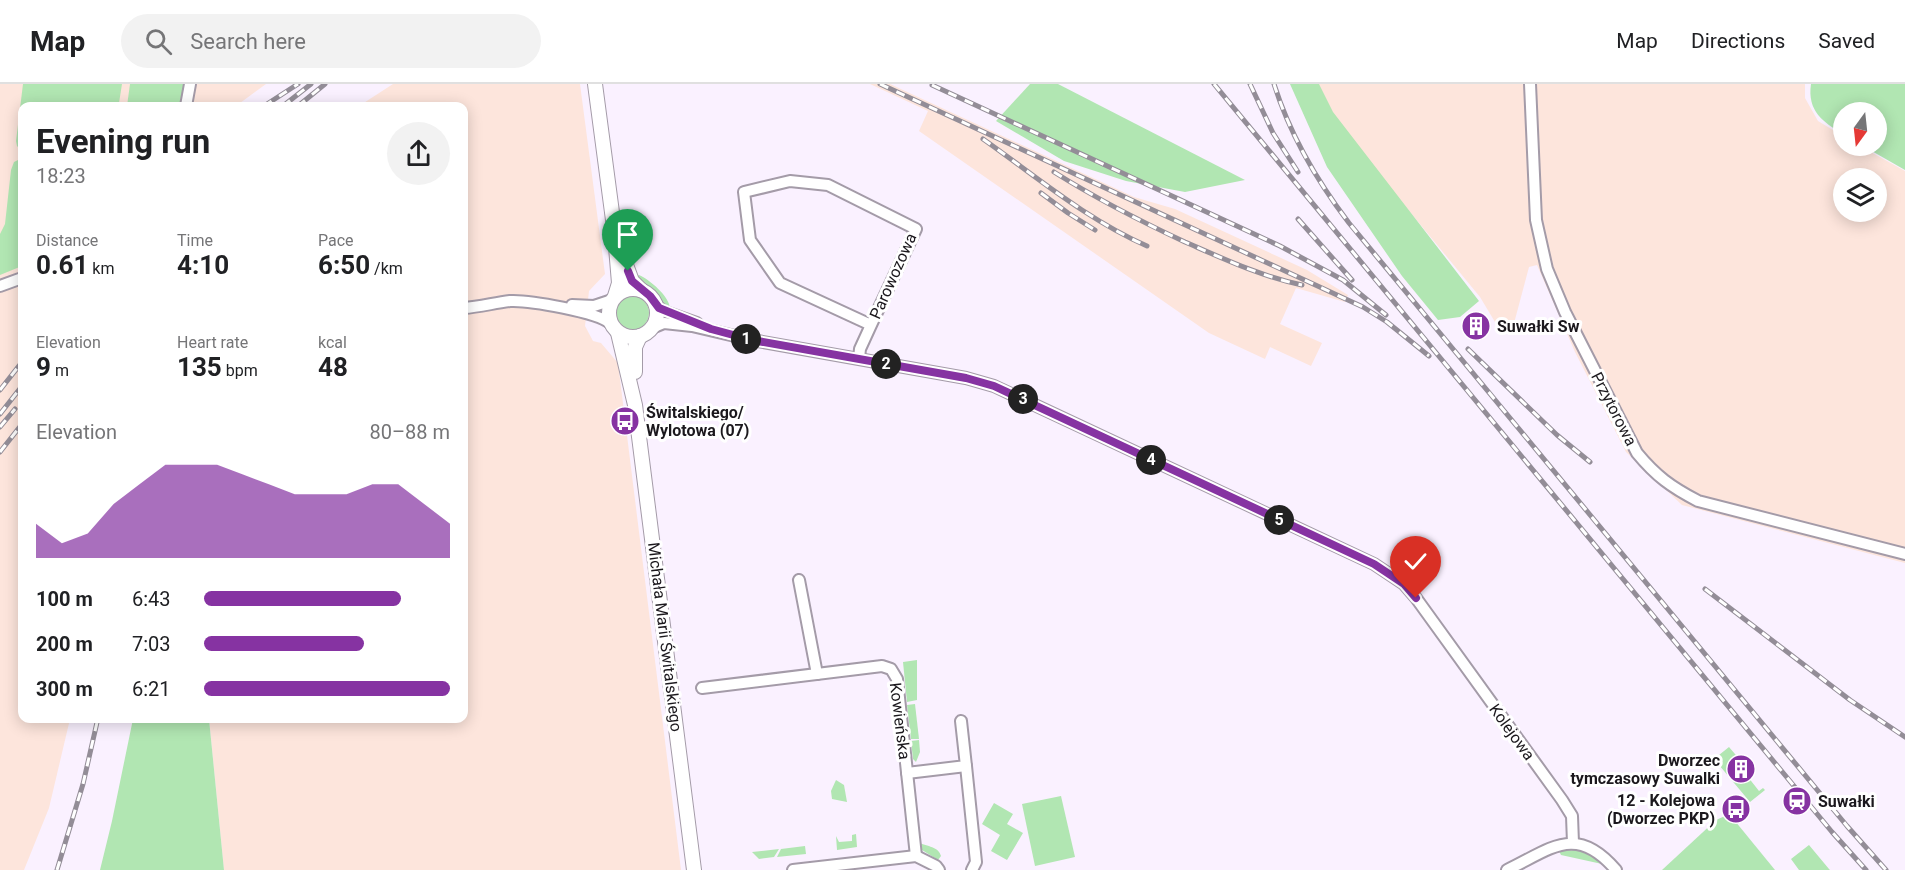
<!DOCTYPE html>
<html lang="en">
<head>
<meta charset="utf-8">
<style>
	:root { --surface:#fff; --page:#f2f2f2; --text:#202124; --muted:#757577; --line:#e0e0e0; --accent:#8633a2 }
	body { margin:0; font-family:Roboto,sans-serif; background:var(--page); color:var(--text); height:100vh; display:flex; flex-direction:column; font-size:22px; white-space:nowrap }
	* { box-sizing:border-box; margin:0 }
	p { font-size:20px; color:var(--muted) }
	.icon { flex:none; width:33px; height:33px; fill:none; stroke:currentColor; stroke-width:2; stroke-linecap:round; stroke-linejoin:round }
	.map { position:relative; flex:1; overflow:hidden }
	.drawer { position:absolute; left:18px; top:18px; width:450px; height:621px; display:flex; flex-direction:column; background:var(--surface); border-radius:12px; box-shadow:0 3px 15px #0003 }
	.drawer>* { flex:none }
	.needle { width:39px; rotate:195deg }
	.fabs { position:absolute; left:1833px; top:18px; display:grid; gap:12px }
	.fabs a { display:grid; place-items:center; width:54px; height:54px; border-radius:50%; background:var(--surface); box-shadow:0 3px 15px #0003; font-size:30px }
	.pin { position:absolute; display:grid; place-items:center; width:51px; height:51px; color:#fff; margin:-62px -26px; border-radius:50% 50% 50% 0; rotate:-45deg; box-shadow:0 0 6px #0007 }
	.pin .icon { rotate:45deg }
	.km { position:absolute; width:30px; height:30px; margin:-15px; border-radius:50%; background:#222; color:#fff; font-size:16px; line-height:30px; text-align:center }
	.round { display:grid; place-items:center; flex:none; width:63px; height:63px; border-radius:32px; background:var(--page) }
	.summary { display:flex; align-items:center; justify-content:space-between; height:102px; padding:0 18px }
	h1 { font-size:33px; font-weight:700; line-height:45px }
	.figures { display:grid; grid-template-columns:repeat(3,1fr); gap:9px; height:102px; padding:6px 18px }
	.figures div { display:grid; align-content:center }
	.figures b { font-size:26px; font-weight:700 }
	.figures small { font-size:16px; font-weight:400 }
	.figures p { font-size:16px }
	.chart { height:168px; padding:12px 18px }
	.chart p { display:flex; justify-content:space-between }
	.chart svg { width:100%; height:108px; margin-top:6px; fill:var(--accent); opacity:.7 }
	ul { padding:0 18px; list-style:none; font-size:20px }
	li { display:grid; grid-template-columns:96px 72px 1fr; align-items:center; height:45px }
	li i { height:15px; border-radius:8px; background:var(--accent) }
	header { display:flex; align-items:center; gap:36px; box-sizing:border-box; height:84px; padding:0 30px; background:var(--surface); border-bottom:2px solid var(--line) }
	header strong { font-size:28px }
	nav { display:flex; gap:33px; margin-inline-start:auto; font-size:21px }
	.search { width:420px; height:54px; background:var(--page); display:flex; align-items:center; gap:15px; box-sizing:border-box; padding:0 21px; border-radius:33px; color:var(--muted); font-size:22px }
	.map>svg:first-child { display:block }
	.industrial { fill:#fde5dc; fill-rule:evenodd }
	.green { fill:#b1e6b2 }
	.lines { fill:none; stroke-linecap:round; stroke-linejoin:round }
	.minor-casing { stroke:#a49ba8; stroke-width:14 }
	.major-casing { stroke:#a49ba8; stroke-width:16 }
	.minor { stroke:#fff; stroke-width:10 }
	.major { stroke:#fff; stroke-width:14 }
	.rail-casing { stroke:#938d97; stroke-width:5 }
	.rail { stroke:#fff; stroke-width:3; stroke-dasharray:9; stroke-linecap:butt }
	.route-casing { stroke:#fff; stroke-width:12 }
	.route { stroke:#8633a2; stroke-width:8 }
	.labels { text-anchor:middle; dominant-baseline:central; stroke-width:6; stroke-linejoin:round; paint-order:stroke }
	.street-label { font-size:16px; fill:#1b181d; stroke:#fff }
	.poi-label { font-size:16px; font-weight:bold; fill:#1b181d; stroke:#fff; text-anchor:start }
</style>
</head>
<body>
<header>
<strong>Map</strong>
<div class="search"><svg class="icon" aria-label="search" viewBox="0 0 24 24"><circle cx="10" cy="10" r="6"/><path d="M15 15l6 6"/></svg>Search here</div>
<nav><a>Map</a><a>Directions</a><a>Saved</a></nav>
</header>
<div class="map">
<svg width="1905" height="786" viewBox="0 0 1905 786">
	<rect width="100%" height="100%" fill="#faf1ff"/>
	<g class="industrial">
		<polygon points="0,0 266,0 236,22 22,22 22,634 70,635 49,724 24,786 0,786"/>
		<polygon points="393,0 580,0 605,190 589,207 585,242 593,257 601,259 618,279 681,786 224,786 209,635 464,634 464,22 359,22"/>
		<polygon points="870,0 890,0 1134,113 1175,125 1307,186 1348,211 1345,218 1296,204 1280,240 1322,259 1311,282 1270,263 1265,275 1209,249 919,47 928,27"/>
		<path d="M1317 0H1805V14L1818 37 1843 52 1844 62H1860L1905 87V479L1682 421 1626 368 1575 268 1537 181 1529 183 1513 243H1498L1480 213 1330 31ZM1844 94H1876V128H1844Z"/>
	</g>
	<g class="green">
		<polygon points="23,0 122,0 119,19 116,20 107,19 106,22 22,22 22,67 17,62 16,57"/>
		<polygon points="130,0 184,0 179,22 127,22"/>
		<polygon points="1030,0 1058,0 1245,96 1185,108 1126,97 1064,77 996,37"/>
		<polygon points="1290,0 1319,0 1333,28 1479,217 1460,233 1438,236 1402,192 1327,83"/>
		<path d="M1811 0H1905V86L1863 62H1876V28H1844L1843 50C1823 38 1807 27 1811 0Z"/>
		<polygon points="20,75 22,75 22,182 0,191 0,150 5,140 11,86 14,78"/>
		<path d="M639 191C650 196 669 212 670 224L663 220 647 201 635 193Z"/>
		<circle cx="632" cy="229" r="17"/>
		<polygon points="917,576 917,616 907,618 903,578"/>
		<polygon points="915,620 919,655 911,655 907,621"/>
		<polygon points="133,635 209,635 224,786 100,786 112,737"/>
		<polygon points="919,656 920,668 916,678 913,675 911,657"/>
		<polygon points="1729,663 1752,690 1748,693 1759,707 1763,704 1765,706 1750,718 1714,675"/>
		<polygon points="836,696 844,701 847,718 832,715 831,707"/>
		<polygon points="1061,712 1075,773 1035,782 1022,720"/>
		<polygon points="994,719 1013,730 1007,740 1023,749 1007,776 991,767 1000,751 982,740"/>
		<polygon points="1725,732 1735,737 1775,786 1662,786 1716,736"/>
		<polygon points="856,750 857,763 837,766 836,752 839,758 852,757 852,751"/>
		<path d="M919 759C927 762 939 763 941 772L938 776 922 766Z"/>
		<polygon points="1809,761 1829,785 1830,786 1799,786 1791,775"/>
		<polygon points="805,762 806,770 777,773 781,765"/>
		<polygon points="779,765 774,773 759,775 752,768"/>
		<polygon points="1576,766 1591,771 1602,780 1561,771 1559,767"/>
	</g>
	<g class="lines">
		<g class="minor-casing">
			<g id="minor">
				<path d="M1530 0 1536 136 1547 185 1565 228 1637 369C1656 392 1671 403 1698 417L1905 470"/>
				<polyline points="186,22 190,0"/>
				<polyline points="0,202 22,194"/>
				<polyline points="655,220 663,227 697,239"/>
				<polyline points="572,221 594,222 612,216"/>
				<path d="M464 224C479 223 494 219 510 217 528 216 599 228 611 240"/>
				<polyline points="652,244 664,239 692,242 752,256 966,294 994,302 1374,480 1404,500 1416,514 1562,716 1572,732 1573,759"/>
				<polyline points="859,274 860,265 871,241 916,145 828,101 790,97 744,108 750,156 780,199 871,241"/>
				<polyline points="799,496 817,590"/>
				<polyline points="702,604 882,582 891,585 897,595 916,772"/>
				<polyline points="966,682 976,778 972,786"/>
				<polyline points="907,689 966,682 961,637"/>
				<polyline points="793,786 916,772 936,782 939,786"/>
				<path d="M1507 786C1551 765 1576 739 1616 786"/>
			</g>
		</g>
		<g class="major-casing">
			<g id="major">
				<polyline points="595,0 615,151 619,199 615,212"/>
				<polyline points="622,170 632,197 641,206"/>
				<circle cx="633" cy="229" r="24"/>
				<polyline points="618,249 635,321 694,786"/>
				<polyline points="635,288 635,263 640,252"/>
			</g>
		</g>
		<use href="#minor" class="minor"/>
		<use href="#major" class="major"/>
		<g class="rail-casing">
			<g id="rail">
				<polyline points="880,0 1363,223 1387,238 1429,272"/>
				<polyline points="1214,0 1832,748 1866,786"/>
				<polyline points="1250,0 1273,49 1298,88"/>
				<path d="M1274 0C1290 51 1317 97 1349 139L1847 742 1886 786"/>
				<polyline points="932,1 1280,162 1343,196 1386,231"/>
				<polyline points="264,22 298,0"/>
				<polyline points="283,22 311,0"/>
				<polyline points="298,22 325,0"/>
				<path d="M983 55C1037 93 1086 135 1147 162"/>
				<path d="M1054 88C1097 115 1140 137 1185 158 1224 175 1260 192 1302 201"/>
				<polyline points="1041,109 1068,129 1095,146"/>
				<polyline points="1298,135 1352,196"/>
				<polyline points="1468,265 1557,351 1590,378"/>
				<polyline points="0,306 22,278"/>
				<polyline points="0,330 22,302"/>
				<polyline points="0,343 15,325"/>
				<polyline points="0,368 22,340"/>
				<polyline points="1705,505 1850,616 1905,653"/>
				<polyline points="57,786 83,700 98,634"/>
			</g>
		</g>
		<use href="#rail" class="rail"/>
	</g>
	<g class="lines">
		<g class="route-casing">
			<polyline id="route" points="628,187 632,197 650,212 659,224 711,245 752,256 966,294 994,302 1374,480 1404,500 1416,514"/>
		</g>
		<use href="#route" class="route"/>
	</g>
	<defs>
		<g id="building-disc" transform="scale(1.5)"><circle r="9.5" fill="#8633a2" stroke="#fff"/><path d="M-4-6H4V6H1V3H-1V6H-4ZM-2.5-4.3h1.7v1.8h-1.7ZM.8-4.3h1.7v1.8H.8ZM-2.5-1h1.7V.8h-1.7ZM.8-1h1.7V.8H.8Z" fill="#fff"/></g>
		<g id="bus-disc" transform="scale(1.5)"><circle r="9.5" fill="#8633a2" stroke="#fff"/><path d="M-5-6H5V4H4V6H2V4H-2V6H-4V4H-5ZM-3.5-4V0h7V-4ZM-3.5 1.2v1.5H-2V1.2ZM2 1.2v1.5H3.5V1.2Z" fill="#fff"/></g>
		<g id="station-disc" transform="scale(1.5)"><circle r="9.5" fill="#8633a2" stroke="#fff"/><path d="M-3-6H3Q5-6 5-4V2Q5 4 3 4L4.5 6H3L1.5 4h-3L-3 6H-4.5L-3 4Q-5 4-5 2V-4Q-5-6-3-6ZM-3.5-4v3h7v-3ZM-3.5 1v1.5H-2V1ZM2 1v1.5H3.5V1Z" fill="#fff"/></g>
	</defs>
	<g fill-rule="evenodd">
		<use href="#building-disc" x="1476" y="242"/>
		<use href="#bus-disc" x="625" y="337"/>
		<use href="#building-disc" x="1741" y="685"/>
		<use href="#station-disc" x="1797" y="717"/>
		<use href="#bus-disc" x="1736" y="725"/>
	</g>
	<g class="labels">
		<g class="street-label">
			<text transform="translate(893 192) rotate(-66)">Parowozowa</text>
			<text transform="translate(1614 325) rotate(63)">Przytorowa</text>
			<text transform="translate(665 553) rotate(83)">Michała Marii Świtalskiego</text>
			<text transform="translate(900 637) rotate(83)">Kowieńska</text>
			<text transform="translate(1512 648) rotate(54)">Kolejowa</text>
		</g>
		<g class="poi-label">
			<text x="1497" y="242">Suwałki Sw</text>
			<text x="646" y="328">Świtalskiego/<tspan x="646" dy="18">Wylotowa (07)</tspan></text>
			<text x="1720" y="676" text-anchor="end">Dworzec<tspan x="1720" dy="18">tymczasowy Suwalki</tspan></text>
			<text x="1715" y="716" text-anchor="end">12 - Kolejowa<tspan x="1715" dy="18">(Dworzec PKP)</tspan></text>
			<text x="1818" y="717">Suwałki</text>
		</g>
	</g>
</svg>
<div class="fabs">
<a><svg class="needle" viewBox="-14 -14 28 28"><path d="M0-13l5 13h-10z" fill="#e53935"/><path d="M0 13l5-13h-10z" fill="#757577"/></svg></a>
<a><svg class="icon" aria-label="layers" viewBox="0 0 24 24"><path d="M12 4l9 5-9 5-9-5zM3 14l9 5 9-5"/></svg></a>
</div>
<div class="pin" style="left:628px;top:187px;background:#1e9e55"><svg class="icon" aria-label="arrive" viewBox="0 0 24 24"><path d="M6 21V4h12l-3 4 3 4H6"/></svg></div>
<div class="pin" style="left:1416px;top:514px;background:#d93025"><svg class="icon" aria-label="check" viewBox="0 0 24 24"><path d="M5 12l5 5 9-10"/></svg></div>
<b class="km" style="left:746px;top:255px">1</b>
<b class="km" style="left:886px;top:280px">2</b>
<b class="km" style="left:1023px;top:315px">3</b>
<b class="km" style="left:1151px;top:376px">4</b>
<b class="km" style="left:1279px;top:436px">5</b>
<section class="drawer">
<div class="summary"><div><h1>Evening run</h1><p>18:23</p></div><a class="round"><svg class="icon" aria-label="share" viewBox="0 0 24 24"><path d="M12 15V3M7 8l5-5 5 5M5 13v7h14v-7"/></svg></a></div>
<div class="figures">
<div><p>Distance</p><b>0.61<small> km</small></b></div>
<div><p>Time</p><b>4:10</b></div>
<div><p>Pace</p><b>6:50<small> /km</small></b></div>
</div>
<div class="figures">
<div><p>Elevation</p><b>9<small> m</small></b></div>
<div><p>Heart rate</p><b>135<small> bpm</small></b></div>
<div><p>kcal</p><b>48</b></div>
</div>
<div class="chart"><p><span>Elevation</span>80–88 m</p>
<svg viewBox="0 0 160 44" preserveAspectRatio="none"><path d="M0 44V30L10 38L20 34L30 22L40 14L50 6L60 6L70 6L80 10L90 14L100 18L110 18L120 18L130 14L140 14L150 22L160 30V44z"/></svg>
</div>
<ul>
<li><b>100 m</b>6:43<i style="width:80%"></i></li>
<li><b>200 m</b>7:03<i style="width:65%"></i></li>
<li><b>300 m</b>6:21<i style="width:100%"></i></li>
</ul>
</section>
</div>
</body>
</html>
